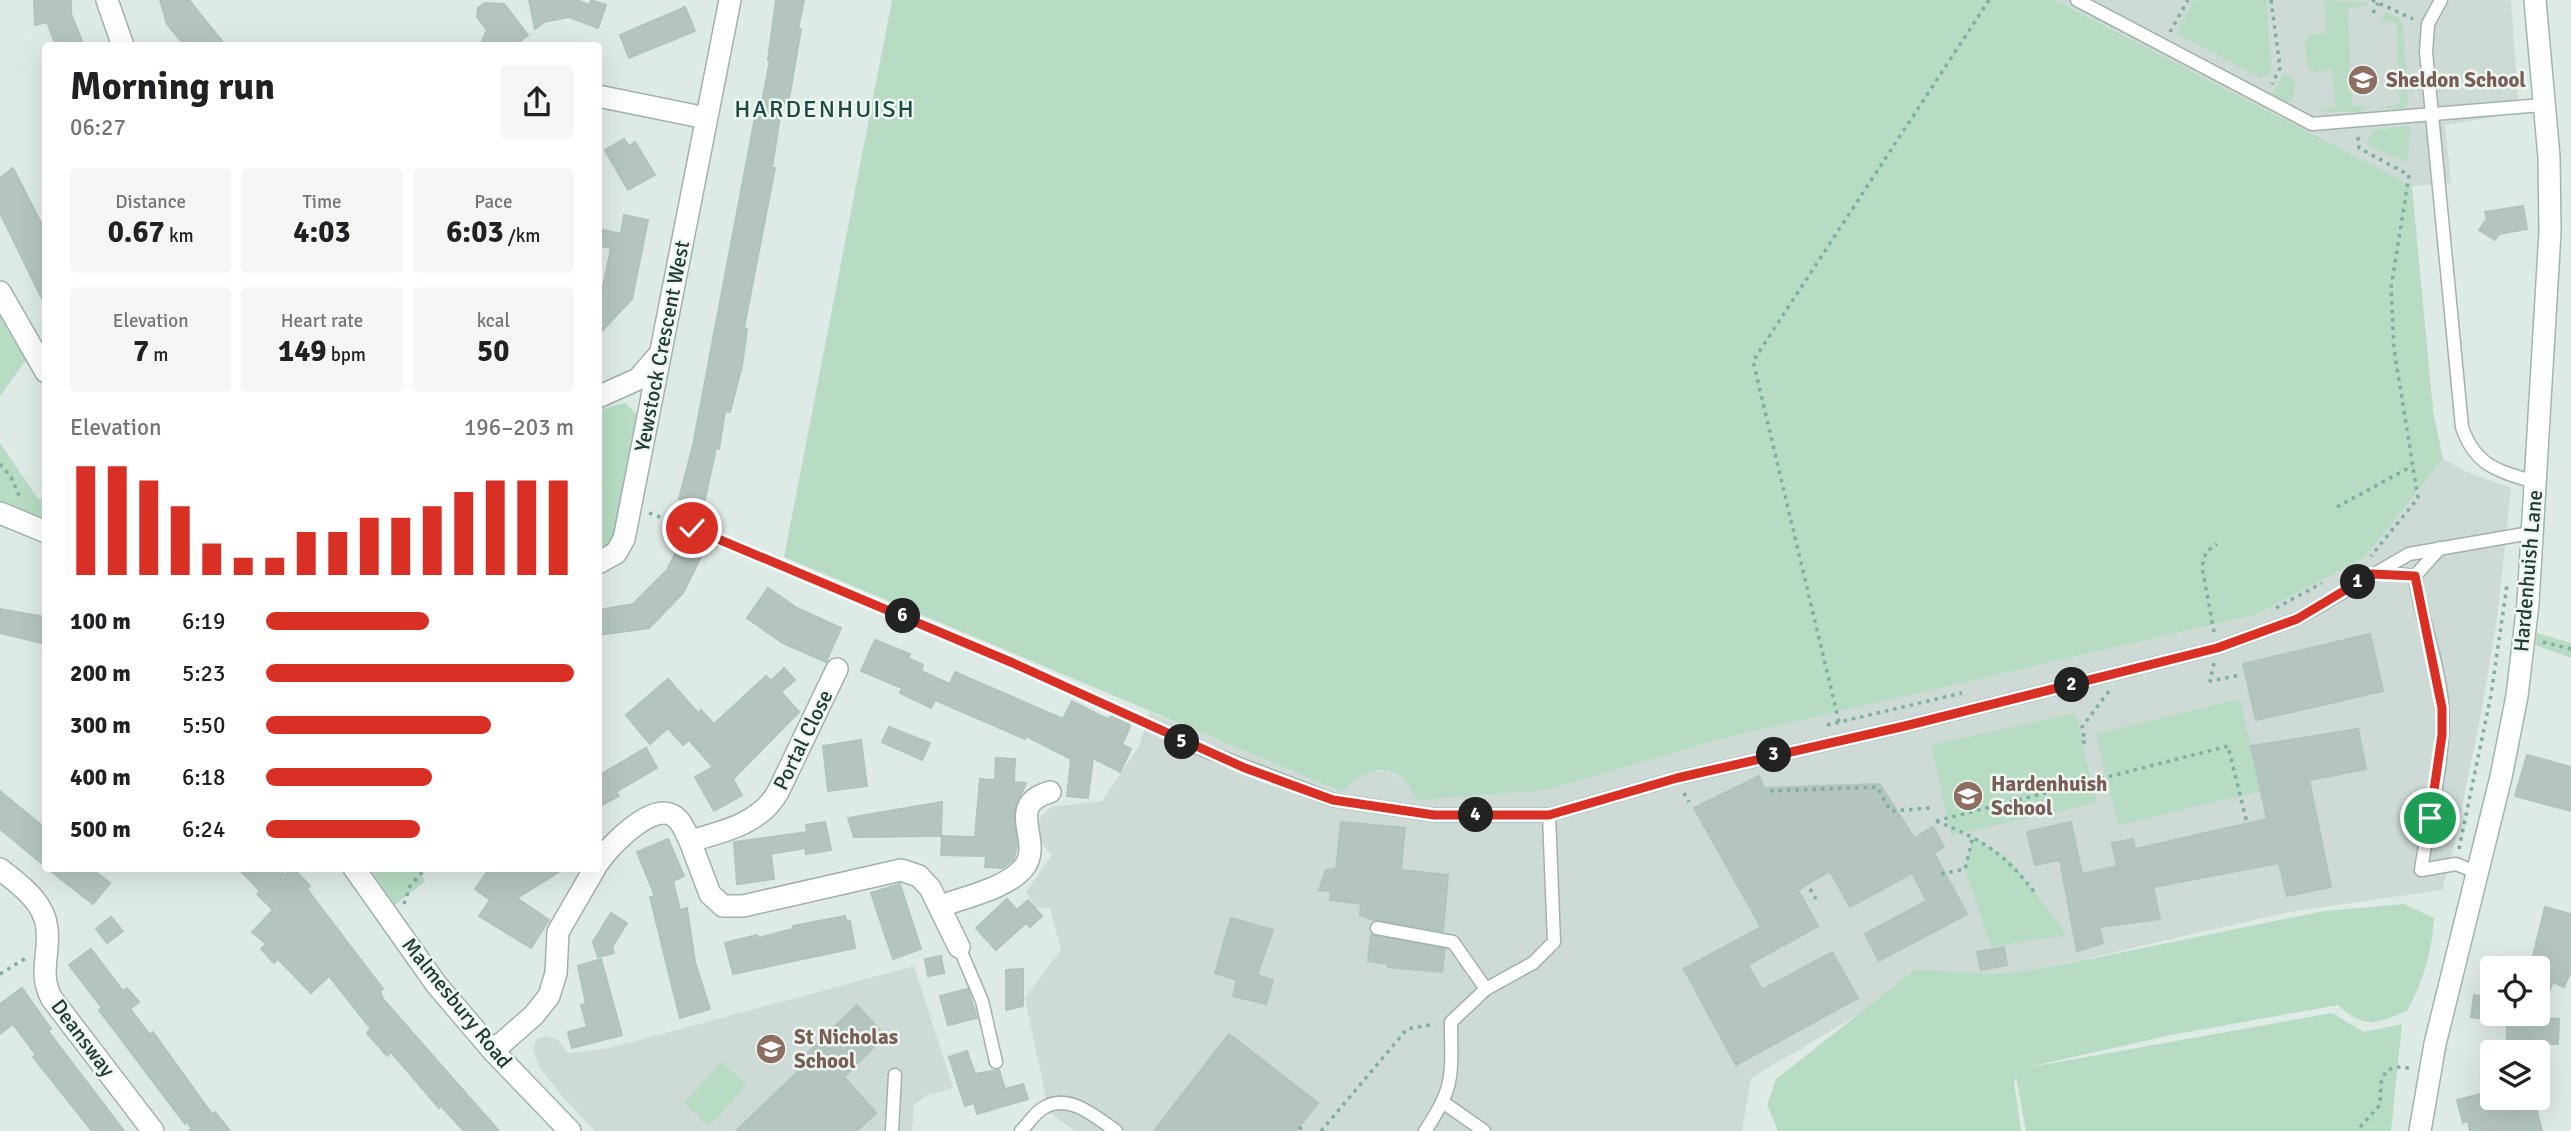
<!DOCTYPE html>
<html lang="en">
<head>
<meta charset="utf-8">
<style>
	:root { --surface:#fff; --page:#f6f6f6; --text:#202124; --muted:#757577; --accent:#d93025 }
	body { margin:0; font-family:Signika,sans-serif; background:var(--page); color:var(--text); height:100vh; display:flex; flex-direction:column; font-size:26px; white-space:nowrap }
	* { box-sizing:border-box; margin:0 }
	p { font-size:23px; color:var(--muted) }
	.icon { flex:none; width:38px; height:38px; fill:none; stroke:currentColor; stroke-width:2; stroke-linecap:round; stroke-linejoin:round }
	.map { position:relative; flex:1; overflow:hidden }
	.side { position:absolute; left:42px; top:42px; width:560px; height:830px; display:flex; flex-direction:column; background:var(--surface); border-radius:7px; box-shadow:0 7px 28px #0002 }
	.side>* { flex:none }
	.fabs { position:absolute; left:2480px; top:956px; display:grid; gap:14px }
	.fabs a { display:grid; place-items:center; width:70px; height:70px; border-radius:7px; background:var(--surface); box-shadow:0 7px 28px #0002; font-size:35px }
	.pin { position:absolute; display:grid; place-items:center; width:60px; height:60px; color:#fff; margin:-30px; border:4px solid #fff; border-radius:50%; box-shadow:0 2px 7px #0007 }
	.km { position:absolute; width:35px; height:35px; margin:-18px; border-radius:50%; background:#222; color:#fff; font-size:19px; line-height:35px; text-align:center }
	.round { display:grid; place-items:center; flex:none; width:74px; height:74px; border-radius:7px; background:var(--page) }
	.headline { display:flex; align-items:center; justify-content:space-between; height:119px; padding:0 28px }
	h1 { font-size:38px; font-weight:700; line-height:52px }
	.metrics { display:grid; grid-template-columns:repeat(3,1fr); gap:10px; height:119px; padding:7px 28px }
	.metrics div { display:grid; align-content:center; border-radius:7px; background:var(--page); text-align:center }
	.metrics b { font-size:30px; font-weight:700 }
	.metrics small { font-size:19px; font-weight:400 }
	.metrics p { font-size:19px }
	.chart { height:196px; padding:14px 28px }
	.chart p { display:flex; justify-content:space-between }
	.chart svg { width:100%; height:126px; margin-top:7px; stroke:var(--accent); stroke-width:6 }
	ul { padding:0 28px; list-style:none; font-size:23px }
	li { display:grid; grid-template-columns:112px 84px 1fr; align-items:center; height:52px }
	li i { height:18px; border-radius:9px; background:var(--accent) }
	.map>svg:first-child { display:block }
	.built { fill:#cddad5 }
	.green { fill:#b7dcc3 }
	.building { fill:#b4c5bf; stroke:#b1c3bd; stroke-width:2 }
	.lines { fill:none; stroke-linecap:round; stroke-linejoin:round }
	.lane-casing { stroke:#a1b2ad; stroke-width:15 }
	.street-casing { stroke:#a1b2ad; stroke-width:24 }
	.secondary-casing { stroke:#9eb6af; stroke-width:24 }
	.path { stroke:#7eaea3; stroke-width:3.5; stroke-dasharray:3.5 5; stroke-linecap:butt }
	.lane { stroke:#fff; stroke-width:12 }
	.street { stroke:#fff; stroke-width:21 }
	.secondary { stroke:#fff; stroke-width:21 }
	.route-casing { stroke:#fff; stroke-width:14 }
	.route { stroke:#d93025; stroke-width:9 }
	.labels { text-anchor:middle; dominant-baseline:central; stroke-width:5; stroke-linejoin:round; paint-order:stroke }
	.education-label { font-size:21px; font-weight:bold; fill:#785e54; stroke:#eff7f3; text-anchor:start }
	.street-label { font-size:21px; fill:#203a35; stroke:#eff7f3 }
	.quarter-label { font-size:24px; letter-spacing:2px; fill:#1c4b43; stroke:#eff7f3 }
</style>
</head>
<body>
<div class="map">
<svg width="2571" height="1131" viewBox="0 0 2571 1131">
	<rect width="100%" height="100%" fill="#deeae6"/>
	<g class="built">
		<polygon points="2055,0 2511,0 2519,113 2445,125 2451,183 2412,186"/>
		<polygon points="2443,459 2467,472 2511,488 2498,612 2481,714 2455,841 2442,890 2289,912 2055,966 1997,974 1916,969 1866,1010 1751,1078 1742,1131 1075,1131 1049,1112 1025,998 1061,950 1050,908 1036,908 1026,892 1052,855 1041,843 1036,830 1041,816 1051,807 1102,801 1139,746 1150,712 1343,791 1351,780 1369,770 1390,772 1404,779 1547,790 1728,737 2256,615 2364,558"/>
		<polygon points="914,966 953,1088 928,1095 914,1105 912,1131 595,1131 561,1095 539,1066 533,1050 536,1040 546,1036 558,1040 568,1053 610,1048"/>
	</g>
	<g class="green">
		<path d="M892 0H2055L2412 186 2433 410 2443 459 2364 558 2255 615 1728 737 1547 790 1417 800C1413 794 1410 786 1405 781 1386 760 1356 773 1343 792L784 557Z"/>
		<polygon points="2194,0 2266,0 2272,73 2260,78 2176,33"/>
		<polygon points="2324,0 2369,3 2367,6 2348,8 2352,106 2368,106 2360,112 2320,112 2336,106 2332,69 2315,72 2308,69 2305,41 2311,35 2327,33"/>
		<polygon points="2385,11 2399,18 2403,27 2408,104 2405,108 2389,109 2386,106 2400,104 2397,23 2381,21"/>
		<polygon points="2284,73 2295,81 2293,99 2287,102 2271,96"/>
		<polygon points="2410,126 2408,163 2366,144 2372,130"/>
		<polygon points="0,307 31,353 0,396"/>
		<polygon points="626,403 637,415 635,432 614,542 599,555 599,410"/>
		<polygon points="0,443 38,499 45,498 45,520 0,504"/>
		<polygon points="2537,633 2571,643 2571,658 2535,645"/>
		<polygon points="2240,699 2261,791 2118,825 2096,734"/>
		<polygon points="2076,713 2096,803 1951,835 1931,745"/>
		<polygon points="1973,836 2011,861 2067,935 1991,947 1965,869"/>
		<polygon points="370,868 418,868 425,881 395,905"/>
		<path d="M2404 904 2434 918C2432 952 2423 982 2407 1011 2376 1024 2364 1029 2338 1005L2171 1035 2020 1069 2332 1013 2364 1032 2402 1024 2391 1131H2026L2016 1077 2014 1082 2021 1131H1778L1767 1105 1776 1079 1916 969 1997 974 2055 966 2324 911Z"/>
		<polygon points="721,1062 747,1085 709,1126 684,1103"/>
	</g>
	<g class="building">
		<polygon points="34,0 71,0 71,14 84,46 56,46 47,22 35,25"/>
		<polygon points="160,0 189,0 226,46 185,46 167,24"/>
		<polygon points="529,0 576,0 590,5 591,0 606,5 598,28 569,17 544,22 535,29"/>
		<polygon points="776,0 804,0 798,29 801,29 788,105 782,104 772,168 775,168 744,328 747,329 742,366 730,412 725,411 719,449 716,448 704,504 679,499 693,445 755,117 759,118 770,60 768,60"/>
		<polygon points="485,3 504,4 528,35 514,46 480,46 487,30 477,17 478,8"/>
		<polygon points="685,7 695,31 629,58 620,35"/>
		<polygon points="624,139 629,146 635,142 655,175 628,190 605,150"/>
		<polygon points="13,168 41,223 46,221 46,307 0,213 0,178"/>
		<polygon points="2523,206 2527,229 2499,234 2495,240 2479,230 2487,219 2485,212"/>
		<polygon points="624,215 648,220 632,299 598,335 598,311 611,248 600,246 603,230 621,234"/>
		<polygon points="685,534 707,545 683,593 649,628 598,635 598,610 633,604 667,570"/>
		<polygon points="768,588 797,608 841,628 826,662 783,643 747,618"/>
		<polygon points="0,609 46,617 46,644 0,633"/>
		<polygon points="2370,634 2383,691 2256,720 2243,664"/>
		<polygon points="875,640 910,654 908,658 923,665 921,671 950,684 955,672 1063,719 1072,701 1107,719 1117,713 1127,717 1130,727 1122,744 1131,749 1120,772 1093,758 1088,798 1067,796 1071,759 1026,736 1025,739 935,700 931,708 900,693 902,688 861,671"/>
		<polygon points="784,668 795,680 781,692 799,712 733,779 742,795 714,811 695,777 713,767 689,740 683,745 668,728 650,744 626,715 668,679 698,713 701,710 714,724 766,676 771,681"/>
		<polygon points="889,727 930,743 922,760 882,742"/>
		<polygon points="2358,729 2366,769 2309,780 2331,887 2287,896 2279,863 2153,887 2160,919 2099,927 2103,943 2077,951 2060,860 2035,865 2027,832 2071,822 2082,874 2117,866 2112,843 2133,839 2135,849 2267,819 2251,746"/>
		<polygon points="861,740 867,786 828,791 823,746"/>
		<polygon points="646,748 657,768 616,792 619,796 598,807 598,776"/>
		<polygon points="2527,755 2571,767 2571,811 2515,796"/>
		<polygon points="996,758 1015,759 1014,782 1026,783 1014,811 1017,846 1014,859 1003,868 985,867 986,856 941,855 942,836 975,837 980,779 995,780"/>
		<polygon points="1759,776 1764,788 1880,784 1914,838 1933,827 1944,847 1934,853 1967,914 1879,961 1865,934 1927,901 1912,873 1850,907 1830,871 1798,890 1818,926 1748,965 1762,990 1832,952 1858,998 1736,1065 1684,969 1761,927 1694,808"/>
		<polygon points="0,791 46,829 46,867 0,829"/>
		<polygon points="942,802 941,836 854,837 848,818"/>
		<polygon points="825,822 831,850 806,854 805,848 771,854 774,879 737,884 734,842 807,832 806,825"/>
		<polygon points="1341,822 1405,828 1401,870 1448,875 1443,931 1374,920 1360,915 1361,904 1330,900 1331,891 1319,890 1326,870 1336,869"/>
		<polygon points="668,839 684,876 673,881 680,910 687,908 695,962 710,1009 680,1018 650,897 655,896 637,852"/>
		<polygon points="47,868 90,868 110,883 93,904"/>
		<polygon points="238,868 278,868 285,875 293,868 310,886 307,889 383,989 380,991 383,999 499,1131 464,1131 441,1106 439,1108 391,1052 387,1056 367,1033 371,1029 329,976 311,993 278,959 274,963 261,949 266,944 252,932 273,910 257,894 260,891"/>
		<polygon points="490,868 565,868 517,898 549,920 531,948 479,916 490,900 475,889"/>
		<polygon points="900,884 921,949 893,959 871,893"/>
		<polygon points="1007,899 1017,910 1028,900 1042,916 1030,927 1026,923 996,950 976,928"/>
		<polygon points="2545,907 2571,914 2571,971 2564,987 2553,982 2539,1018 2559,1019 2558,1044 2507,1043 2507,1013 2538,1013 2538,968 2530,968"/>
		<polygon points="611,913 627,923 612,947 614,953 598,957 593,942"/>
		<polygon points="845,916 847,922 850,921 855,948 733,974 725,943 757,935 758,938 793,929 793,926"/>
		<polygon points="111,917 123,931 107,943 96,929"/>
		<polygon points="1231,918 1273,930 1257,975 1273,980 1266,1004 1233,996 1237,980 1215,973"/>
		<polygon points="1371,935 1445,949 1442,972 1388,967 1388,964 1368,961"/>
		<polygon points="2004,947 2007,965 1981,970 1977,952"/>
		<polygon points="91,949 123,991 127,988 139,1002 130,1009 150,1035 153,1032 212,1114 215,1112 230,1131 189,1131 192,1129 187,1122 185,1124 99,1010 102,1008 69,965"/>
		<polygon points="941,956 944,973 928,976 925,959"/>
		<polygon points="601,959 622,1035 572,1048 568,1032 587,1027 581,1005 586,1004 578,966"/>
		<polygon points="1023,969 1023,1006 1006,1010 1006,970"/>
		<polygon points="22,988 51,1029 48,1031 124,1131 92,1131 33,1057 36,1055 13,1024 0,1034 0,1004"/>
		<polygon points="968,989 977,1018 948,1025 940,996"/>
		<polygon points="2474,995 2492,998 2492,1020 2471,1017"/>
		<polygon points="857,1005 885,1036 844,1077 876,1113 857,1131 736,1131 806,1064 801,1059"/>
		<polygon points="1229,1034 1318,1103 1296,1131 1154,1131"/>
		<polygon points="967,1051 975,1074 999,1070 1005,1089 1023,1084 1028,1099 977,1114 974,1103 965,1106 949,1057"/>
		<polygon points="2492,1091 2492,1097 2533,1097 2542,1131 2470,1131 2468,1121 2463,1123 2457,1100"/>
	</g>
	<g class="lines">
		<g class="lane-casing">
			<g id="lane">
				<polyline points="2077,0 2312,124 2543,105"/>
				<path d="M2441 0 2428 24 2426 52 2462 427C2475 466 2498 471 2535 482"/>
				<path d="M2380 572 2415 576C2421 619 2438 660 2442 703 2446 758 2429 816 2421 870L2456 864 2478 873"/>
				<polyline points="2415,576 2440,548"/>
				<polyline points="1177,740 1333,800 1434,815 1549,815 1677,778 1905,726 2217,648 2297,619 2409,554 2530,533"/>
				<polyline points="1377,928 1453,942 1486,989"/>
				<polyline points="959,947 982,1001 996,1062"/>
				<polyline points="1444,1103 1484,1131"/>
				<polyline points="892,1131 895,1075"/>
				<path d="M1021 1131C1028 1124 1036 1111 1045 1107 1070 1093 1097 1118 1116 1131"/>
				<path d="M1425 1131C1456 1085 1451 1075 1451 1022L1486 989 1533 963 1554 942 1549 815"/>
			</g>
		</g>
		<g class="street-casing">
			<g id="street">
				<polyline points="107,0 123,46"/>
				<polyline points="598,96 706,118"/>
				<polyline points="0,292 46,372"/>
				<polyline points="598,397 638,379 657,357"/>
				<polyline points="598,563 616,553 624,539 730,0"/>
				<polyline points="690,841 710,894 723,906 743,906 901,870 919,876 930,888 959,947"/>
				<path d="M598 863C610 846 648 806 670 814 681 818 685 831 690 841 722 832 760 824 778 792L837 669"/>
				<path d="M0 869C19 884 45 902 47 929 50 955 38 974 52 999L153 1131"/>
				<path d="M941 906C965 897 1009 888 1025 866 1043 840 1004 805 1050 792"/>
				<polyline points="493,1051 534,1015 549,996 556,973 558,932 595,868"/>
			</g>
		</g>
		<g class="secondary-casing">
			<g id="secondary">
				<polyline points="0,513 46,532"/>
				<polyline points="354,868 436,984 493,1051 570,1131"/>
				<polyline points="2420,1131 2435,1044 2501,777 2517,696 2528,603 2550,232 2549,157 2535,0"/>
			</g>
		</g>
		<g class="path">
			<polyline points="2271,0 2280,68 2272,84"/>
			<polyline points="2372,0 2413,19"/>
			<polyline points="2373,13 2378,3"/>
			<polyline points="2170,32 2188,0"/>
			<polyline points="2358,137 2359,148 2409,175 2391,288 2394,349 2418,498 2371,556"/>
			<polyline points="0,464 11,477 20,498"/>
			<polyline points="2337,507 2412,466"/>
			<path d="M649 513C824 578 994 655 1163 733"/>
			<polyline points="2276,608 2322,583"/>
			<polyline points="2214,632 2202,567 2206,552 2217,544"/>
			<polyline points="2543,642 2571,649"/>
			<polyline points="2214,663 2210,681 2240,675"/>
			<polyline points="1839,722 1753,361 1989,0"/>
			<polyline points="1827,725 1962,693"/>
			<polyline points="2082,742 2085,742 2082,727 2109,691"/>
			<polyline points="1770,791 1877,787 1891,811 1931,808"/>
			<polyline points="1684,793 1689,802"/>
			<polyline points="1936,821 2228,746 2247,823"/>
			<path d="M1936 821C1983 840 2004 853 2036 894"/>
			<polyline points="2459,849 2491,695 2507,585"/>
			<polyline points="1941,874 1965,869 1973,836"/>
			<polyline points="1810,889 1816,899"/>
			<polyline points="404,904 410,886 426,868"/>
			<polyline points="0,974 26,958"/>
			<polyline points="1299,1127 1304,1131"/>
			<polyline points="2360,1127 2380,1105 2381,1083 2386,1071 2395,1067 2411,1068"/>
			<polyline points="1321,1131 1407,1029 1435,1024"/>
		</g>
		<use href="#lane" class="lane"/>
		<use href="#street" class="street"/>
		<use href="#secondary" class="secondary"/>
	</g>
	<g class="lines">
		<g class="route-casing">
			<polyline id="route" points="692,528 1013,663 1245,768 1333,800 1434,815 1549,815 1677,778 1905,726 2217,648 2297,619 2372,574 2415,576 2442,708 2442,735 2430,818"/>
		</g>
		<use href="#route" class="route"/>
	</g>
	<defs>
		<g id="school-disc" transform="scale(1.575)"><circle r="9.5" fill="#8d6e63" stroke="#eff7f3"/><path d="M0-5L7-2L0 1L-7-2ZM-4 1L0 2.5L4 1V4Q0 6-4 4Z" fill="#fff"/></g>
	</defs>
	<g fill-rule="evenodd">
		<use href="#school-disc" x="2363" y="80"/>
		<use href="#school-disc" x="1968" y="796"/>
		<use href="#school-disc" x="771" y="1049"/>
	</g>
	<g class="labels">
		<g class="education-label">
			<text x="2386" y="80">Sheldon School</text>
			<text x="1991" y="784">Hardenhuish<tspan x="1991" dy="24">School</tspan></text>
			<text x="794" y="1037">St Nicholas<tspan x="794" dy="24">School</tspan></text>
		</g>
		<g class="street-label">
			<text transform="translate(662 346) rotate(-79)">Yewstock Crescent West</text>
			<text transform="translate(2528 571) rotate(-85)">Hardenhuish Lane</text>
			<text transform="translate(803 740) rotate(-64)">Portal Close</text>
			<text transform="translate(457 1003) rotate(51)">Malmesbury Road</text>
			<text transform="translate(83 1038) rotate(53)">Deansway</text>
		</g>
		<g class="quarter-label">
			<text x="825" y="109">HARDENHUISH</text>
		</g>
	</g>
</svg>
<div class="fabs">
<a><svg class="icon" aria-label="locate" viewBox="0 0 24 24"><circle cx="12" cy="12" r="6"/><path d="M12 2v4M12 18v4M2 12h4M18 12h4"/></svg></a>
<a><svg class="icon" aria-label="layers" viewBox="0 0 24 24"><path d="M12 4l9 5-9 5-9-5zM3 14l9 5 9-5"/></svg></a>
</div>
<div class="pin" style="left:2430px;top:818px;background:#1e9e55"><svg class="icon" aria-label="arrive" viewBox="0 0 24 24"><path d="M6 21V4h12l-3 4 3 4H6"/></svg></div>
<div class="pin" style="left:692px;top:528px;background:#d93025"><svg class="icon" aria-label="check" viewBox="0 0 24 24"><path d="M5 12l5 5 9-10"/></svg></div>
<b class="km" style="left:2358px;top:582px">1</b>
<b class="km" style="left:2072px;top:685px">2</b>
<b class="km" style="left:1774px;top:755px">3</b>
<b class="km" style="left:1476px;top:815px">4</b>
<b class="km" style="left:1182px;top:742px">5</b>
<b class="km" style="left:903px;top:616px">6</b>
<section class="side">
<div class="headline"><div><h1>Morning run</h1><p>06:27</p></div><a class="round"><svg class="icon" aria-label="share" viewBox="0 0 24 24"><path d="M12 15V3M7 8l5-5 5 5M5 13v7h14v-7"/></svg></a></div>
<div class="metrics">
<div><p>Distance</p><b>0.67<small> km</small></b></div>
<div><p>Time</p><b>4:03</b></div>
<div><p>Pace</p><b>6:03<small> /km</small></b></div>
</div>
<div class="metrics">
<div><p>Elevation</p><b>7<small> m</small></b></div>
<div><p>Heart rate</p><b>149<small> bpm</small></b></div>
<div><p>kcal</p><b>50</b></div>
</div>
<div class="chart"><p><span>Elevation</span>196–203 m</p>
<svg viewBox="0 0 160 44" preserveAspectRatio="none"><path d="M5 44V6M15 44V6M25 44V11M35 44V20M45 44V33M55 44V38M65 44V38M75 44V29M85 44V29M95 44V24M105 44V24M115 44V20M125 44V15M135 44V11M145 44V11M155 44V11"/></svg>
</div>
<ul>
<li><b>100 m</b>6:19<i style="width:53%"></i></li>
<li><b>200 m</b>5:23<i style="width:100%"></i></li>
<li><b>300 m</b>5:50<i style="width:73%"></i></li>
<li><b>400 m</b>6:18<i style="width:54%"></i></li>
<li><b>500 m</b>6:24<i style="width:50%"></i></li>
</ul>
</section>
</div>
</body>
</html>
